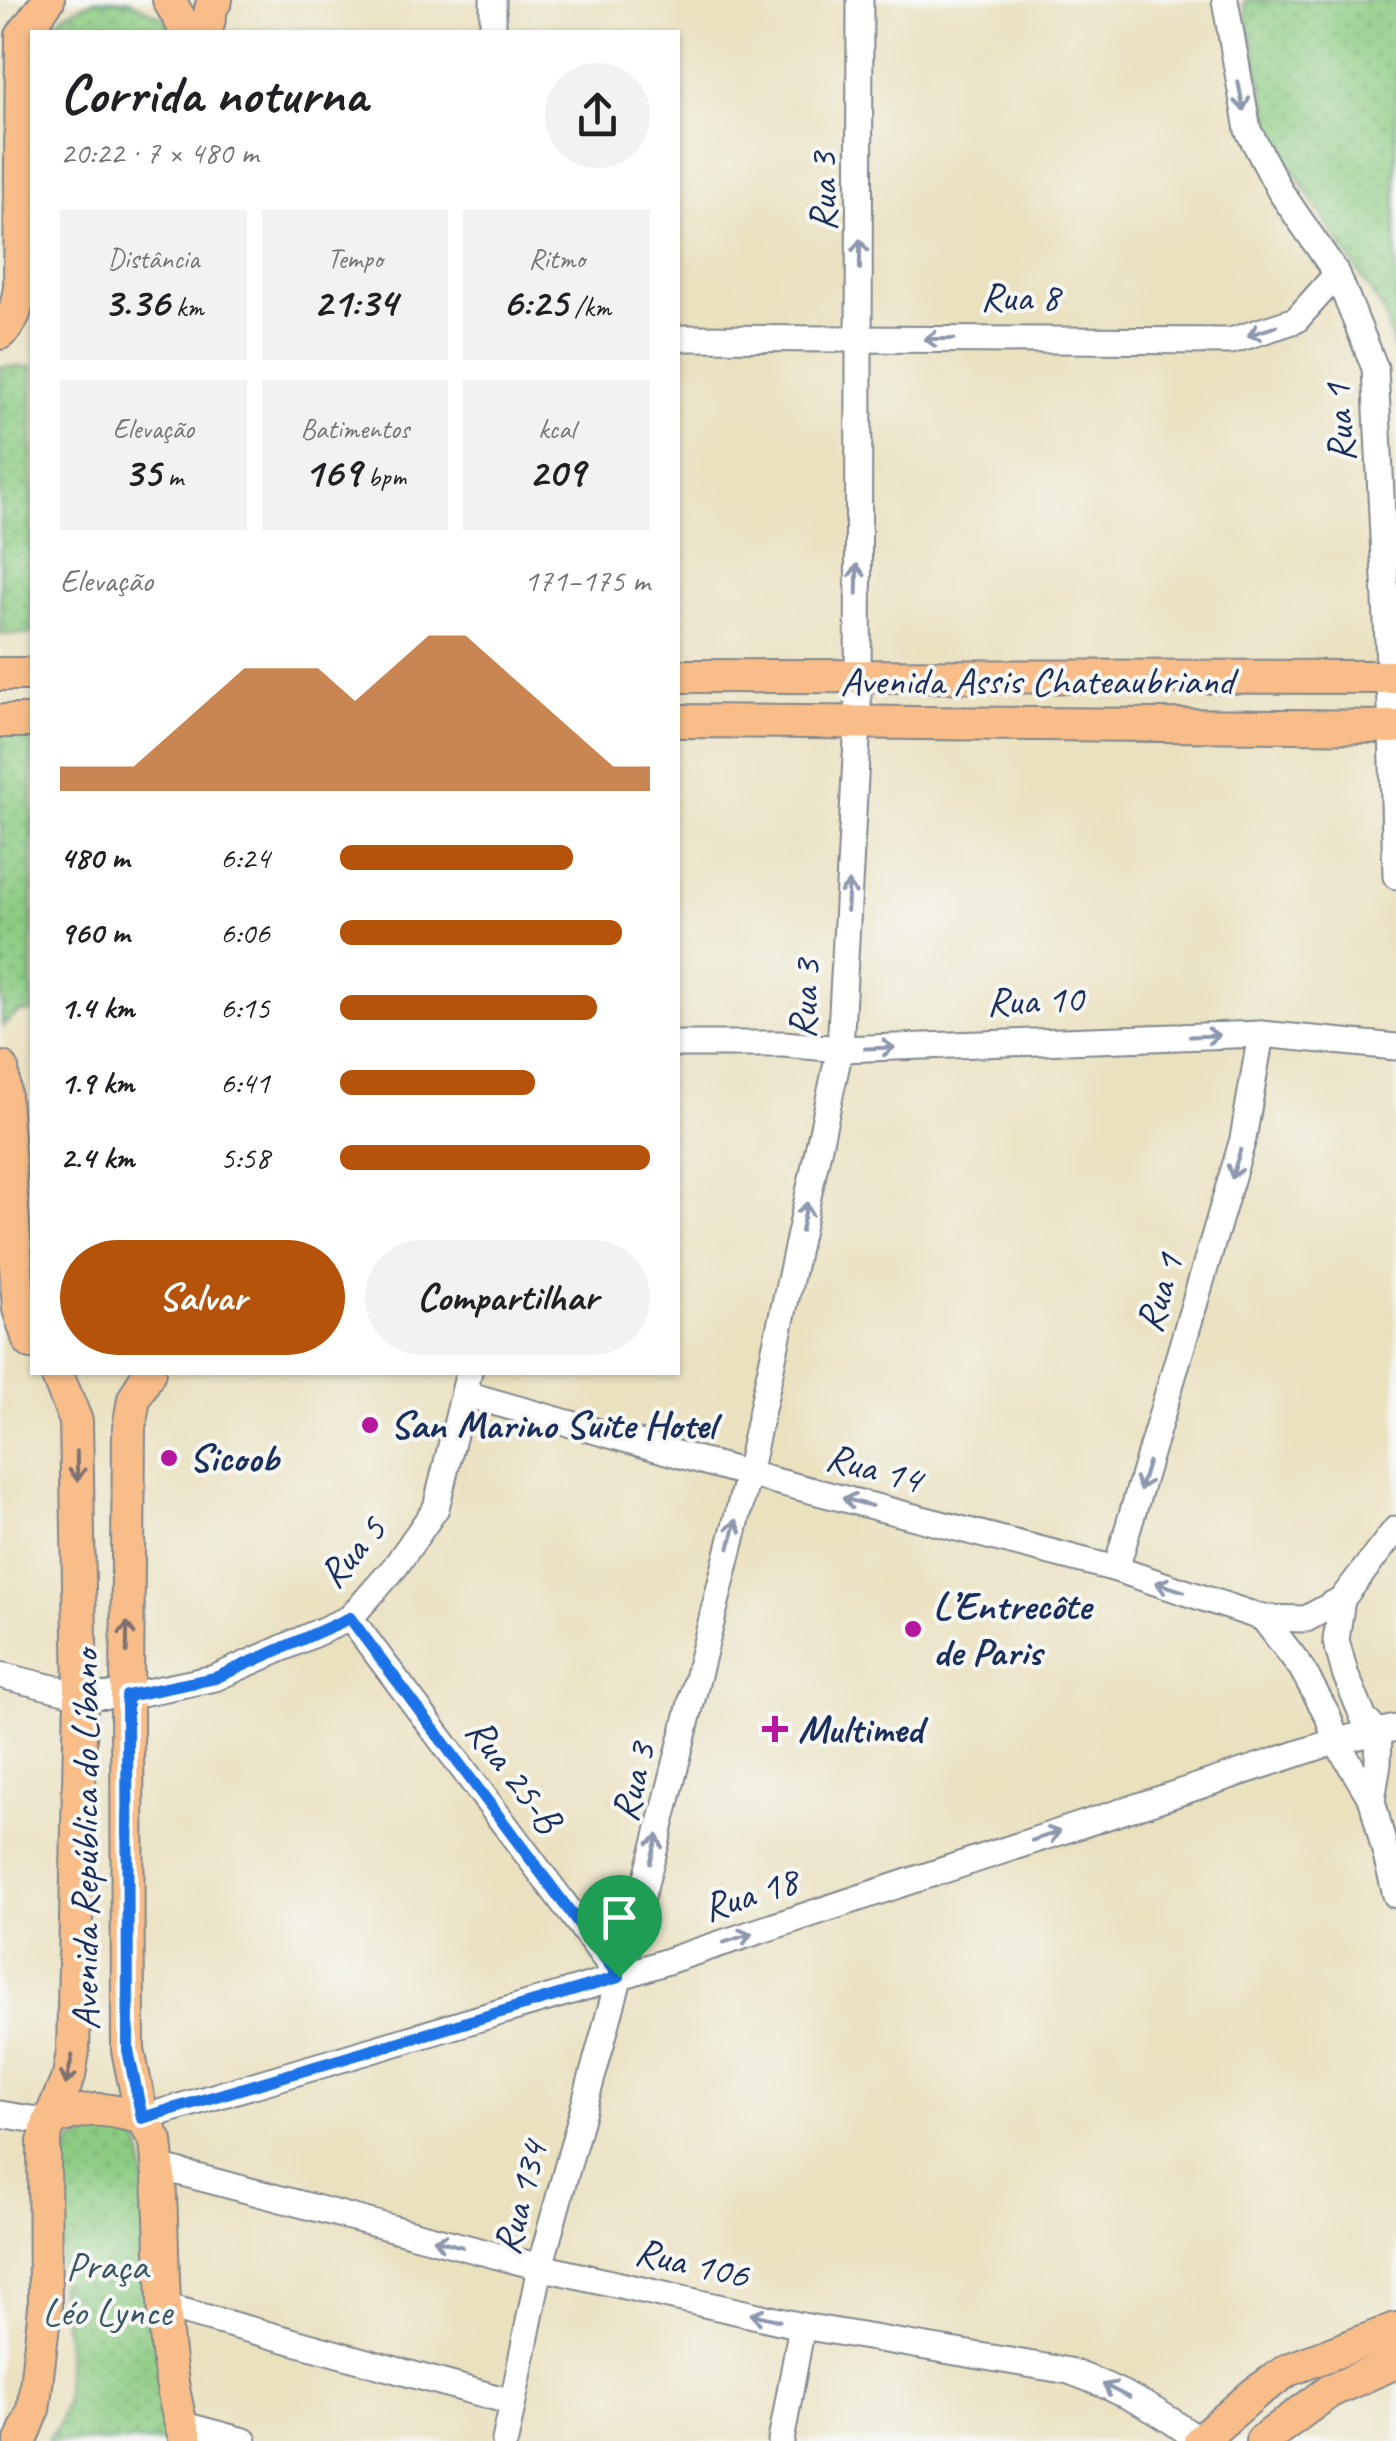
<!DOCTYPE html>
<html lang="pt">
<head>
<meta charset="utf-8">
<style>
	:root { --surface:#fff; --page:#f2f2f2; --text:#202124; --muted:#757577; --accent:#b45309 }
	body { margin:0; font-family:Caveat,sans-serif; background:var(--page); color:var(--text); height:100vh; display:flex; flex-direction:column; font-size:38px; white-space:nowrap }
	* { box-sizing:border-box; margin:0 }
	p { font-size:32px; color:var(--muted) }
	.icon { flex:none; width:55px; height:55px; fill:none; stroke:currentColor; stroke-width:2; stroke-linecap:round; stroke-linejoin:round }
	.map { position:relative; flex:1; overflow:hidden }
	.drawer { position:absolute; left:30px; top:30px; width:650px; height:1345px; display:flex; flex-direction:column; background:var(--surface); border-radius:0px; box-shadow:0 2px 8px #0004 }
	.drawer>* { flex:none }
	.pin { position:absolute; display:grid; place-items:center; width:85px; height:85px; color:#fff; margin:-102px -42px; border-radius:50% 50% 50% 0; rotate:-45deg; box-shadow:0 0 10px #0007 }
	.pin .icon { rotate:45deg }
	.round { display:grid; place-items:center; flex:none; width:105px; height:105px; border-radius:52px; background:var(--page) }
	.overview { display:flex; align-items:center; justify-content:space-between; height:170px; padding:0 30px }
	h1 { font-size:55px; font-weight:800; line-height:75px }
	.figures { display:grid; grid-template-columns:repeat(3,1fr); gap:15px; height:170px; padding:10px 30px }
	.figures div { display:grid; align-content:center; border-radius:0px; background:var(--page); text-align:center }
	.figures b { font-size:42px; font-weight:800 }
	.figures small { font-size:28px; font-weight:400 }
	.figures p { font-size:28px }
	.chart { height:280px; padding:20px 30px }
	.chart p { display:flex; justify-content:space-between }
	.chart svg { width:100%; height:180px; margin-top:10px; fill:var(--accent); opacity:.7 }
	.action { display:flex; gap:20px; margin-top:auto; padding:20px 30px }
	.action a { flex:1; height:115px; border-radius:60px; background:var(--accent); color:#fff; font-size:40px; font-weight:800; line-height:115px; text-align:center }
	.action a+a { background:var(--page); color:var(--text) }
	ul { padding:0 30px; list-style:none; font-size:32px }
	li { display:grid; grid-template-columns:160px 120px 1fr; align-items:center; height:75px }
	li i { height:25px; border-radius:12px; background:var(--accent) }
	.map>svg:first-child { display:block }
	.park { fill:url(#park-dots); stroke:#547e70; stroke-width:2.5 }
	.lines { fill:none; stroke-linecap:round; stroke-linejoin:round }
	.minor-casing { stroke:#82888e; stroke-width:29 }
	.major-casing { stroke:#82888e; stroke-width:36 }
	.minor { stroke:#fff; stroke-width:25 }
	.major { stroke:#f8bd88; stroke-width:32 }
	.oneway { stroke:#8d97ae }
	.oneway2 { stroke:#7e6f71 }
	.route-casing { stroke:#fff; stroke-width:20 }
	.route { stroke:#1a73e8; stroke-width:12 }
	.poi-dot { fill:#b5179e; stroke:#f6f6f2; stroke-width:4 }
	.labels { text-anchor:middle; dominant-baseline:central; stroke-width:8; stroke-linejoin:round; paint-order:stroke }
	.street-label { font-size:40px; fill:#1b2f5e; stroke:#f6f6f2 }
	.poi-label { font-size:40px; font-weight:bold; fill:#1b2f5e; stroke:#f6f6f2; text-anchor:start }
	.park-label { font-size:40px; fill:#385667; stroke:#f6f6f2 }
</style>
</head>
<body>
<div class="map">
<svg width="1396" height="2441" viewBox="0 0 1396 2441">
	<defs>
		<pattern id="park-dots" width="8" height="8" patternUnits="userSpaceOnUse" patternTransform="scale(2.5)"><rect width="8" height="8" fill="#8dcc83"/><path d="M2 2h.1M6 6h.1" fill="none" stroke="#72a66e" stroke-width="1.8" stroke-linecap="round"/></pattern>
	</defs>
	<rect width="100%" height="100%" fill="#f6f6f2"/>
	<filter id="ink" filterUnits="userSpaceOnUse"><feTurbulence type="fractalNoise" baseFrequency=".01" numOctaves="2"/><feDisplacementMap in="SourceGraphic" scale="20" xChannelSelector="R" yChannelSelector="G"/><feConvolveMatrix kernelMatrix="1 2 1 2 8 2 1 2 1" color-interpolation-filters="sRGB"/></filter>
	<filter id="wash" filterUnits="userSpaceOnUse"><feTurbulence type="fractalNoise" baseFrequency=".0048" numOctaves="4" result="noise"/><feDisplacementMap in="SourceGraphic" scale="40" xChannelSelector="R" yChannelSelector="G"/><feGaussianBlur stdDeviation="2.25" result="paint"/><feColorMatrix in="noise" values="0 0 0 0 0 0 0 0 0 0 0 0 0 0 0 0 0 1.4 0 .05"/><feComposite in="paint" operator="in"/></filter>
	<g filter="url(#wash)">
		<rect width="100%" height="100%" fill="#eae1bf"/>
		<g class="park">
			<polygon points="95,0 129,1 167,19 176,32 45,32 67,13"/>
			<polygon points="1245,0 1396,0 1396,356 1384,312 1274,140 1245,10"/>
			<rect x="0" y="367" width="32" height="267"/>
			<polygon points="0,734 32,734 32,1012 19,1012 2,1026"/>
			<polygon points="113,2131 130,2135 141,2145 175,2441 47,2441 58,2425 65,2403 67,2339 60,2300 60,2171 72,2142 98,2132"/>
		</g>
	</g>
	<g filter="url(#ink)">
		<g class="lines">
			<g class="minor-casing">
				<g id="minor">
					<polyline points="1225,0 1248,130 1280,191 1337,274 1375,368 1392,727 1396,876"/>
					<polyline points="493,32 493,0"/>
					<polyline points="678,338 1231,341 1296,320 1337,274"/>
					<polyline points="678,1044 783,1044 840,1049 1261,1034 1396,1047"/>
					<polyline points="465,1394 748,1474 1116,1569 1263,1618 1306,1619 1342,1599 1396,1529"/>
					<polyline points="1116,1569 1243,1139 1261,1034"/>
					<polyline points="1342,1599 1336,1640 1345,1673 1364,1719 1379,1733"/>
					<polyline points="350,1618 619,1977"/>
					<polyline points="1263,1618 1301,1667 1328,1716 1336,1741 1372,1800 1396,1895"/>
					<polyline points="0,1675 81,1695 127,1696 215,1678 350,1618 395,1567 436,1508 469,1372"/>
					<polyline points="1372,1800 1378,1763 1379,1733"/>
					<polyline points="0,2114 49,2122"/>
					<polyline points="142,2118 619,1977 1336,1741 1396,1728"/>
					<path d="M159 2167 540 2267 802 2326 1069 2371C1115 2388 1161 2410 1199 2441"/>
					<polyline points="164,2306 512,2402"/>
					<polyline points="180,2424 244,2441"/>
					<polyline points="505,2441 540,2267 657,1840 748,1474 840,1049 858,722 860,0"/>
					<polyline points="781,2441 802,2326"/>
				</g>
			</g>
			<g class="major-casing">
				<g id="major">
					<polyline points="169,0 187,32"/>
					<polyline points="206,32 212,5 216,0"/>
					<path d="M0 333C15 321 17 305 20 287L22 36 48 0"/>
					<polyline points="0,674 32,674"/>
					<polyline points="678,676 1396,677"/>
					<polyline points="0,721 32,721"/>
					<polyline points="678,721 1396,727"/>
					<polyline points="2,1068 19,1309 29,1340 32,1343"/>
					<path d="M149 1372 134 1399 129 1428 127 1696 128 2050 142 2118 156 2141C167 2240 155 2345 186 2441"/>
					<path d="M49 2122C83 2105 106 2108 142 2118"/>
					<polyline points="21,2441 33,2411 45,2307 44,2142 49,2122 69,2076 73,2051 81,1695 76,1421 56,1372"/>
					<polyline points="1200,2441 1254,2394 1288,2370 1396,2329"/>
					<polyline points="1262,2441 1330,2391 1396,2362"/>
				</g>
			</g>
			<use href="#minor" class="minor"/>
			<use href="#major" class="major"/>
		</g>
		<defs><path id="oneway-shaft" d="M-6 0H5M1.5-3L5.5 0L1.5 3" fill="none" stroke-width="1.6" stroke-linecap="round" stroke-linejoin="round" transform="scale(2.5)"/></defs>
		<g class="oneway">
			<use href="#oneway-shaft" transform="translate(1241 96) rotate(79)"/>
			<use href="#oneway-shaft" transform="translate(860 254) rotate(-90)"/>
			<use href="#oneway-shaft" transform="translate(1262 331) rotate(162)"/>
			<use href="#oneway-shaft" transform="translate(939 339) rotate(-180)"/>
			<use href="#oneway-shaft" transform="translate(857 579) rotate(-89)"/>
			<use href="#oneway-shaft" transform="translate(848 896) rotate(-87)"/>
			<use href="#oneway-shaft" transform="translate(1205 1036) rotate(-2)"/>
			<use href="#oneway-shaft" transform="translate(880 1048) rotate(-2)"/>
			<use href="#oneway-shaft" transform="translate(1236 1164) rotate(107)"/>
			<use href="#oneway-shaft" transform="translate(804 1217) rotate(-78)"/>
			<use href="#oneway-shaft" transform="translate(1144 1476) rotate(107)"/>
			<use href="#oneway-shaft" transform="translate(857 1502) rotate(-165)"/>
			<use href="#oneway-shaft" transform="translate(733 1534) rotate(-76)"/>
			<use href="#oneway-shaft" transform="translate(1170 1587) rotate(-162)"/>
			<use href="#oneway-shaft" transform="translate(1046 1836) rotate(-18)"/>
			<use href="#oneway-shaft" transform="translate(654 1849) rotate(-75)"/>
			<use href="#oneway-shaft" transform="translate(738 1938) rotate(-18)"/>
			<use href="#oneway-shaft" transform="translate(448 2243) rotate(-165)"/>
			<use href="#oneway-shaft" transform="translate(765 2317) rotate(-167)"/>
			<use href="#oneway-shaft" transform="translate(1116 2391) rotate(-153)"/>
		</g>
		<g class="oneway2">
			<use href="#oneway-shaft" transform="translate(77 1466) rotate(89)"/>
			<use href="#oneway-shaft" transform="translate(127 1637) rotate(-89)"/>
			<use href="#oneway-shaft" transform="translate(69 2070) rotate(103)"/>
		</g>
	</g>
	<g class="lines" filter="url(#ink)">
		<g class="route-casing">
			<polygon id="route" points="350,1618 619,1977 142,2118 128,2050 127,1696 215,1678"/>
		</g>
		<use href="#route" class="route"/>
	</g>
	<g class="poi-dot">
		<circle cx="370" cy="1425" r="10"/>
		<circle cx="169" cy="1458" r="10"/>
		<circle cx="913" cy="1629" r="10"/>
		<path d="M770 1714h10v10h10v10h-10v10h-10v-10h-10v-10h10z"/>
	</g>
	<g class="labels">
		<g class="street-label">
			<text transform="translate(823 192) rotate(-90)">Rua 3</text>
			<text x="1020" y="297">Rua 8</text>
			<text transform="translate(1339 423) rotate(-94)">Rua 1</text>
			<text x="1037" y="681">Avenida Assis Chateaubriand</text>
			<text transform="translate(804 999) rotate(-86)">Rua 3</text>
			<text transform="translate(1035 1000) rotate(-2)">Rua 10</text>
			<text transform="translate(1159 1293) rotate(-73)">Rua 1</text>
			<text transform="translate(874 1468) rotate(15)">Rua 14</text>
			<text transform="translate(352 1552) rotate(-49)">Rua 5</text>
			<text transform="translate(514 1775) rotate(53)">Rua 25-B</text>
			<text transform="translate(633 1782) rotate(-76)">Rua 3</text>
			<text transform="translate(85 1840) rotate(-90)">Avenida República do Líbano</text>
			<text transform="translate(750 1894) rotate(-18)">Rua 18</text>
			<text transform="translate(520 2198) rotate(-75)">Rua 134</text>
			<text transform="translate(692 2263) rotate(13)">Rua 106</text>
		</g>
		<g class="poi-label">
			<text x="390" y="1425">San Marino Suite Hotel</text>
			<text x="189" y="1458">Sicoob</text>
			<text x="933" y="1606">L’Entrecôte<tspan x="933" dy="46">de Paris</tspan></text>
			<text x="798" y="1729">Multimed</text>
		</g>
		<g class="park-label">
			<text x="107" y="2266">Praça<tspan x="107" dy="46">Léo Lynce</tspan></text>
		</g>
	</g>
</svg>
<div class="pin" style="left:619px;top:1977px;background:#1e9e55"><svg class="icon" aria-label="arrive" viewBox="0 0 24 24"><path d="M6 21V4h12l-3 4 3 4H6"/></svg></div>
<section class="drawer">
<div class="overview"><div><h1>Corrida noturna</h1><p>20:22 · 7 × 480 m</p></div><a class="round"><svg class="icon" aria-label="share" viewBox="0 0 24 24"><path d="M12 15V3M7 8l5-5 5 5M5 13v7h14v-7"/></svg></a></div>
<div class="figures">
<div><p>Distância</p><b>3.36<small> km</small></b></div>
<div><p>Tempo</p><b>21:34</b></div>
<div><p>Ritmo</p><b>6:25<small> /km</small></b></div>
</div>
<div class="figures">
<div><p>Elevação</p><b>35<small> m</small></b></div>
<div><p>Batimentos</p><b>169<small> bpm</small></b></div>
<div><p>kcal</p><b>209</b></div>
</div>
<div class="chart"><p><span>Elevação</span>171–175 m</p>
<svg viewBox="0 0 160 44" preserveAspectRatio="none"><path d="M0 44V38L10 38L20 38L30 30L40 22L50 14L60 14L70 14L80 22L90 14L100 6L110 6L120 14L130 22L140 30L150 38L160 38V44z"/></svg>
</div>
<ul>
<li><b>480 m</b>6:24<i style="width:75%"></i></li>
<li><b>960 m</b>6:06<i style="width:91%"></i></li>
<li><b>1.4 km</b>6:15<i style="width:83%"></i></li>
<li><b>1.9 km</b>6:41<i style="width:63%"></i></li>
<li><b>2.4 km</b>5:58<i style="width:100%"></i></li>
</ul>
<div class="action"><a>Salvar</a><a>Compartilhar</a></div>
</section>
</div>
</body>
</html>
